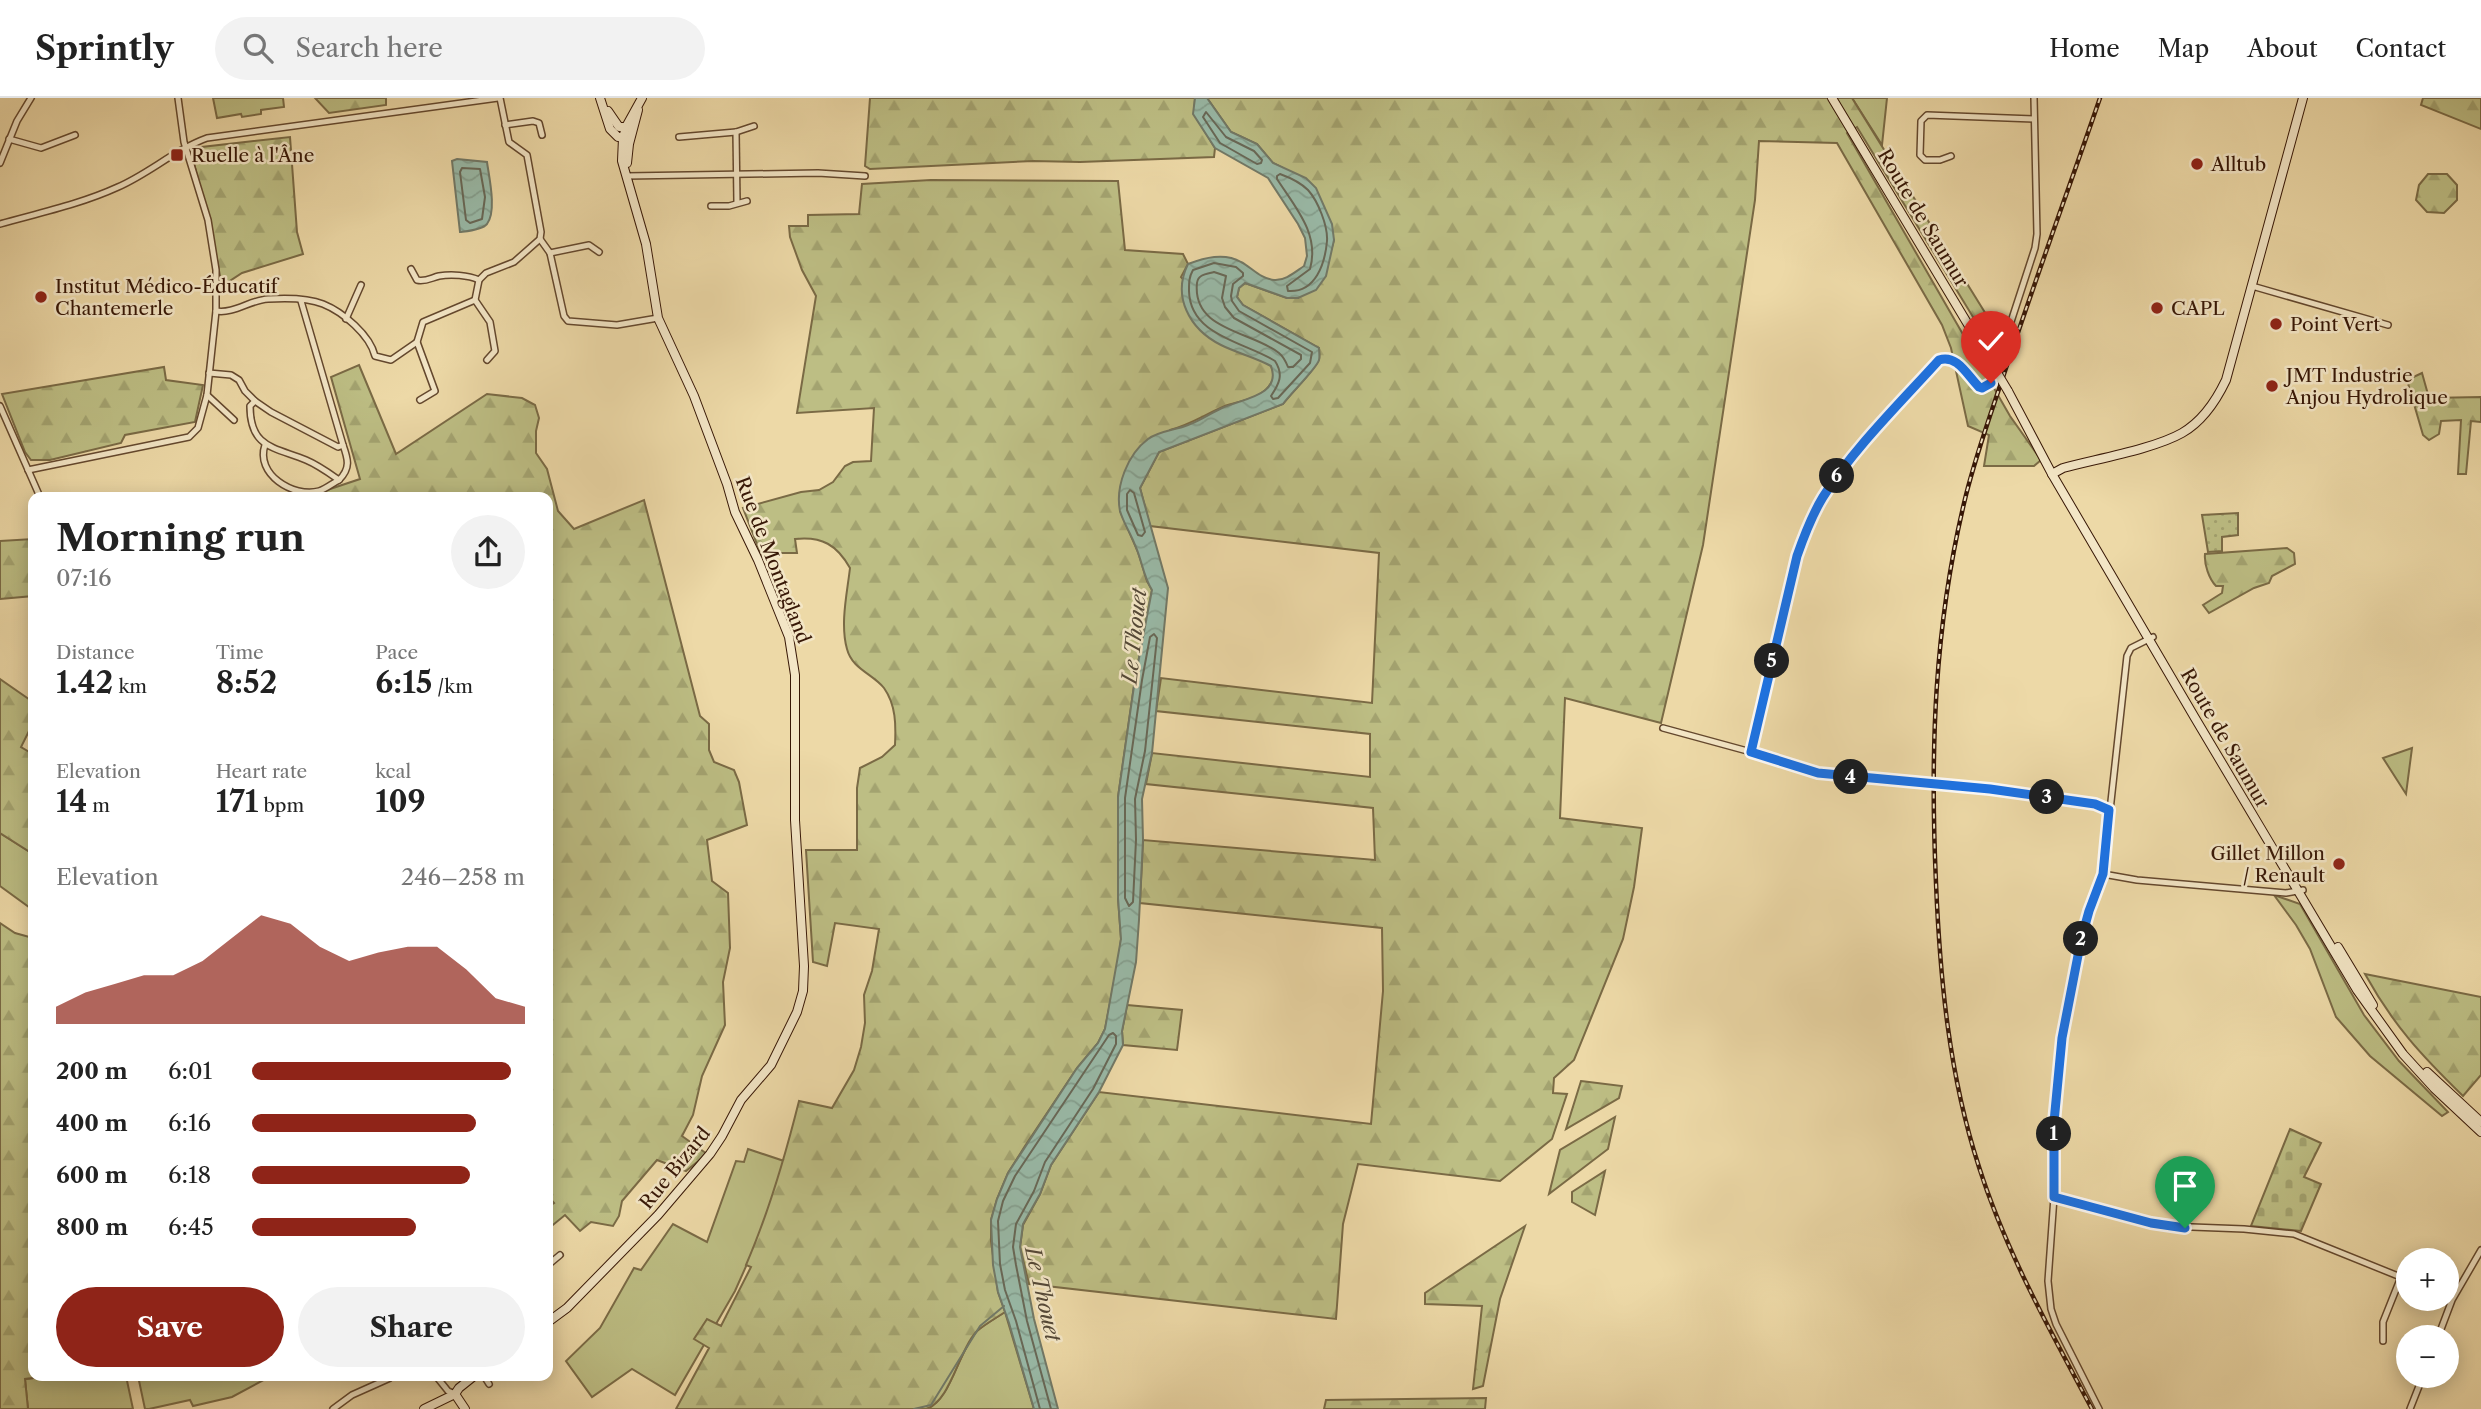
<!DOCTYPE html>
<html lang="en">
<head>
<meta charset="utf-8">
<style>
	:root { --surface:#fff; --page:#f2f2f2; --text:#222; --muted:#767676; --line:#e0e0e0; --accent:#8f2418 }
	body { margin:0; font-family:"Libre Caslon Text",serif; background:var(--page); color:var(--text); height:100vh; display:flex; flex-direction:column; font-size:26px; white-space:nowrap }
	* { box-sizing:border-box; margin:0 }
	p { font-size:23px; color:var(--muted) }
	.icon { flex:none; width:38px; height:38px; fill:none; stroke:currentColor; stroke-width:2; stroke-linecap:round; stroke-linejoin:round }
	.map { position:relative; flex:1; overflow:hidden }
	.side { position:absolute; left:28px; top:394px; width:525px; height:889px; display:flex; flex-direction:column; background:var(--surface); border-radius:14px; box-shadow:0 4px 18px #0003 }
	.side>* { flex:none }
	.controls { position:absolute; left:2396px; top:1150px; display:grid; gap:14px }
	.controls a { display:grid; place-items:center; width:63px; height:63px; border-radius:50%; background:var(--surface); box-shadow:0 4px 18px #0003; font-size:35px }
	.pin { position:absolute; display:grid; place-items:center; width:60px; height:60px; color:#fff; margin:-72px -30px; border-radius:50% 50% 50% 0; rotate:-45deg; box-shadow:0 0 7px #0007 }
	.pin .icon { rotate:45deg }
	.km { position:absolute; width:35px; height:35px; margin:-18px; border-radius:50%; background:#222; color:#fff; font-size:19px; line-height:35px; text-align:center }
	.round { display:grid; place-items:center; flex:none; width:74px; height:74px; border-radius:37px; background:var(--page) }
	.overview { display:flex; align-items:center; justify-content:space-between; height:119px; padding:0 28px }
	h1 { font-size:38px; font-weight:700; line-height:52px }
	.figures { display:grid; grid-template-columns:repeat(3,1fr); gap:10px; height:119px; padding:7px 28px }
	.figures div { display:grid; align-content:center }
	.figures b { font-size:30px; font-weight:700 }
	.figures small { font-size:19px; font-weight:400 }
	.figures p { font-size:19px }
	.chart { height:196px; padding:14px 28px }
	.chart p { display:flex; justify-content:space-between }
	.chart svg { width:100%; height:126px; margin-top:7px; fill:var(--accent); opacity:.7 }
	.primary-button { display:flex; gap:14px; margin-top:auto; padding:14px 28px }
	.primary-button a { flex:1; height:80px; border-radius:42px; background:var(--accent); color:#fff; font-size:28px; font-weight:700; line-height:80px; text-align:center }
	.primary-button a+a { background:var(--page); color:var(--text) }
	ul { padding:0 28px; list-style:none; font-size:23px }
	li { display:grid; grid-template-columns:112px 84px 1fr; align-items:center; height:52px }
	li i { height:18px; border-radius:9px; background:var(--accent) }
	header { display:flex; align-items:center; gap:42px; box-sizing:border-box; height:98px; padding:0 35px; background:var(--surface); border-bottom:2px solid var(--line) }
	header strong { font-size:33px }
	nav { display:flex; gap:38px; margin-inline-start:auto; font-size:24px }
	.search { width:490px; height:63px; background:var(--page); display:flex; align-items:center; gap:18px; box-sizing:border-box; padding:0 24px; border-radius:38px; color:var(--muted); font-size:26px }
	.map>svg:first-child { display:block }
	.grass { fill:#bdbe84; stroke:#7a6a45; stroke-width:2 }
	.forest { fill:url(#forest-firs); stroke:#7a6a45; stroke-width:2 }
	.cemetery { fill:url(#cemetery-stones); stroke:#7a6a45; stroke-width:2 }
	.garden { fill:url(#garden-dots); stroke:#7a6a45; stroke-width:2 }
	.water { fill:url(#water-waves); stroke:#727967; stroke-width:2 }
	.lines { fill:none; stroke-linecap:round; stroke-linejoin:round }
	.shore { stroke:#686857; stroke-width:2 }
	.stream { stroke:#727967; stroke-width:2 }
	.street-casing { stroke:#64482e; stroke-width:8 }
	.secondary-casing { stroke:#371706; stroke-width:10 }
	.street { stroke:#f3e6c6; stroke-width:5 }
	.secondary { stroke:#f3e6c6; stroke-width:8 }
	.rail-casing { stroke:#371706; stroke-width:4.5 }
	.rail { stroke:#f3e6c6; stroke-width:2; stroke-dasharray:5; stroke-linecap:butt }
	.secondary-bridge-casing { stroke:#371706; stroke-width:10; stroke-linecap:butt }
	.secondary-bridge { stroke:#f3e6c6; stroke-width:8 }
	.route-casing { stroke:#fff; stroke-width:14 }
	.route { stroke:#1a73e8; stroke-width:9 }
	.poi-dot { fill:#8f2418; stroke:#f3e6c6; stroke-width:2.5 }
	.labels { text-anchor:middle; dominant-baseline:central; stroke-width:5; stroke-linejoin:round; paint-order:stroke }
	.poi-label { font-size:19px; fill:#371706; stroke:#f3e6c6; text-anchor:start }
	.street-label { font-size:19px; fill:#371706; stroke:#f3e6c6 }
	.water-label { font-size:21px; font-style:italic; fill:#544837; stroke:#f3e6c6 }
</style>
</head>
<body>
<header>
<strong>Sprintly</strong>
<div class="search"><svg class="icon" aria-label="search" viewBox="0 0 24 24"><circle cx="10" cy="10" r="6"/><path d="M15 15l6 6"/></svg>Search here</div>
<nav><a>Home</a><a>Map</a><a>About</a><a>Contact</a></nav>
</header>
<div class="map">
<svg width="2481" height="1311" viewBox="0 0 2481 1311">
	<defs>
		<pattern id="forest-firs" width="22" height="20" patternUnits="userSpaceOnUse" patternTransform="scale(1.75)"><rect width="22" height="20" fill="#bdbe84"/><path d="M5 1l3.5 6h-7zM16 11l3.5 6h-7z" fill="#a3a370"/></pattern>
		<pattern id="cemetery-stones" width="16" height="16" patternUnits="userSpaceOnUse" patternTransform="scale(1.75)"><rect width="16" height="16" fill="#bdbe84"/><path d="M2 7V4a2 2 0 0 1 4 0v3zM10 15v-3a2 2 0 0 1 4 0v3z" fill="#a3a370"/></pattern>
		<pattern id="garden-dots" width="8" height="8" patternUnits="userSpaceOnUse" patternTransform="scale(1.75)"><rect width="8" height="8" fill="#bdbe84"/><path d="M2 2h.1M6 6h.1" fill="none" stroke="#a3a370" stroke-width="1.8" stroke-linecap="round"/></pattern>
		<pattern id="water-waves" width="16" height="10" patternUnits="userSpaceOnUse" patternTransform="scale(1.75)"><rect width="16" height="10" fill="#99baa8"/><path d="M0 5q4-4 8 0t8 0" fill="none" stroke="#849f8f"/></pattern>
	</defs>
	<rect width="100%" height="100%" fill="#edd9a7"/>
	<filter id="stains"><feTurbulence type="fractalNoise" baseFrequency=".00286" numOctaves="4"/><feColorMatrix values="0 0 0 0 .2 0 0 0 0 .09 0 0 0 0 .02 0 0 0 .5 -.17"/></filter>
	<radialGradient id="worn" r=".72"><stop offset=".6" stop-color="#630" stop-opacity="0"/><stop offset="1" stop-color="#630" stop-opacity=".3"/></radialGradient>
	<g class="grass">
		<polygon points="213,0 283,0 284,9 261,12 261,16 242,19 241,16 217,20"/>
		<polygon points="1852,0 1887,0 1882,47"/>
		<polygon points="2412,650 2406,696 2383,660"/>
		<polygon points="0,735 33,756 33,812 0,788"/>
		<polygon points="2274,797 2300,806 2364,917 2399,963 2448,1014 2442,1018 2370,958 2336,919 2310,851 2296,827"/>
		<polygon points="748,1051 784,1063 760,1137 735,1193 675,1297 632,1271 592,1299 566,1263 600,1230 634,1170 641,1172 673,1126 707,1144 736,1063 744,1064"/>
		<path d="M1005 1214 1034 1311H926C951 1303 958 1253 977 1233 985 1226 996 1220 1005 1214Z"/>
		<polygon points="51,1278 126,1278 133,1311 28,1311 25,1281"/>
		<polygon points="138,1278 271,1278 232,1299 193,1308 190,1302 149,1311 145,1311"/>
	</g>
	<g class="forest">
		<polygon points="315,0 386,0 386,7 329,15"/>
		<polygon points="870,0 1195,0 1194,16 1215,50 1214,59 1080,64 1033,63 870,71 865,68"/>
		<path d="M1207 0H1852L2002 242 1995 255 1857 29 1847 35 2010 318 2041 362 2034 368H1984L1989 337 1968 328 1951 250 1942 227 1837 45 1759 43 1755 102 1703 447 1661 625 1565 600 1560 720 1642 730 1634 789 1623 841 1574 962 1554 980 1553 995 1567 996 1552 1041 1500 1083 1358 1066 1343 1126 1336 1221 1029 1186 1020 1149 1023 1127 1040 1096 1051 1067 1099 994 1371 1026 1383 893 1382 830 1140 805 1143 742 1375 762 1373 710 1146 686 1152 655 1370 679V636L1156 613 1161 580 1372 605 1379 455 1150 428 1140 390 1159 354 1283 306C1290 296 1317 270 1319 261 1320 259 1319 252 1319 250L1243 207 1237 199 1239 190 1245 185 1287 200H1298L1330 156 1334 142 1283 70 1273 65 1257 46 1231 34Z"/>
		<polygon points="2423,0 2481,0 2481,31 2421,7"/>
		<polygon points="290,39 297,134 303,156 242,175 222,188 213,142 192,57 193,50"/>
		<polygon points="2428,76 2447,76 2457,87 2457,102 2444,115 2427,114 2416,102 2419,87"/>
		<path d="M931 82 1118 83 1125 152 1183 156 1188 166 1181 179 1254 258 1271 268C1274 275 1275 281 1269 288 1259 301 1240 303 1225 308 1206 316 1190 327 1170 332L1120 413 1138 454 1147 483 1152 492 1135 581 1118 699V800L1121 841 1119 858 1105 931 1098 945 1077 970 1025 1048 1008 1075 997 1101 991 1122V1143L998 1194 1005 1214C996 1220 985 1226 977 1233 958 1253 951 1303 926 1311H676L709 1250 694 1241 707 1221 721 1228 751 1169 746 1167C769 1114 785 1059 799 1003L832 1010 854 972 861 949 865 925 864 897 872 873 879 831 835 825 827 868 813 864 806 752H857V690L860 670 882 659 895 647C896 627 896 607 884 590 873 576 852 571 847 551 840 526 847 496 850 470 837 447 822 438 795 441L797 455H778L762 459 743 410 801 394 819 392 833 384 845 368 853 364 871 363 874 310 797 315 816 198 802 172 790 139 789 128H808V117L859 116 862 86Z"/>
		<polygon points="359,267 396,356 487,296 522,300 535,307 539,320 536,333 536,355 547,371 558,413 574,431 644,402 700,618 709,626 709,652 714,664 734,672 739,684 747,727 707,742 712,783 728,795 730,850 723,884 725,927 702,978 693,1017 682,1038 707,1056 686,1073 657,1062 622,1103 619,1118 613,1128 591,1124 580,1133 565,1117 548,1131 548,1109 554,1105 548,1098 548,399 306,399 360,381 331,279"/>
		<polygon points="164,269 166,282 203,287 195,324 125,337 121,345 50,362 31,362 25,354 2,296"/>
		<polygon points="2422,275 2429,300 2481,299 2481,324 2471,323 2466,376 2458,376 2461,322 2441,323 2439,336 2429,342 2423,337 2407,282"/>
		<polygon points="33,441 33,498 0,501 0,443"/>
		<path d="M2287 450 2294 455 2295 466 2272 478 2269 485 2254 490 2209 515 2203 507 2222 495 2223 488H2216C2209 481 2204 466 2205 456Z"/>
		<polygon points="0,581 33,604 33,625 21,649 31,655 33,652 33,756 0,735"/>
		<polygon points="0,825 15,835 33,840 33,1278 51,1278 25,1281 28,1311 0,1311"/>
		<path d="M2365 876 2481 899V977L2463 998C2422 958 2393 927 2365 876Z"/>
		<polygon points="1127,907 1182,912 1177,952 1123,947 1122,933"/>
		<polygon points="1581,983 1622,988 1619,1000 1566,1031"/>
		<polygon points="1615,1019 1608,1051 1549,1096 1560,1052"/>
		<polygon points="1605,1073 1595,1117 1572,1104 1572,1094"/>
		<polygon points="1525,1128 1500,1201 1483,1288 1473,1291 1482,1208 1425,1206 1425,1195"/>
		<polygon points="1486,1300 1485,1311 1324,1311 1326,1302"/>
	</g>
	<polygon class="cemetery" points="2290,1031 2321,1045 2304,1079 2321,1086 2301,1133 2251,1128"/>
	<polygon class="garden" points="2238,415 2238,437 2222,439 2222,453 2208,454 2202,417"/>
	<g class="water">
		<path d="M1195 0H1207L1231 34 1257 46 1273 65 1306 80 1316 90 1332 126 1334 142 1326 178 1316 192 1298 200H1287L1245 185 1239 190 1237 199 1243 207 1319 250C1319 253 1320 259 1319 262 1317 270 1290 296 1283 306L1159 354 1140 390 1168 490 1152 655 1142 701 1143 742 1139 822 1136 864 1122 933 1123 947 1099 994 1051 1067 1040 1096 1023 1126 1020 1149 1034 1221 1058 1311H1034L1009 1225 998 1194 993 1167 991 1122 997 1101 1008 1075 1077 970 1098 945 1105 931 1121 841 1118 800V699L1135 581 1152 492C1143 478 1142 462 1135 447 1131 436 1123 424 1120 413 1115 388 1128 356 1148 341 1159 333 1176 332 1188 327 1200 323 1211 315 1222 310 1241 301 1282 298 1271 268 1254 259 1237 255 1221 247 1189 231 1172 198 1188 166 1204 160 1224 154 1241 164 1251 169 1261 181 1274 182 1285 183 1295 174 1304 168L1307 158 1305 140 1298 126 1268 80 1215 50 1193 16Z"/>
		<path d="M457 61 487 64C489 79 497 113 487 126 482 132 468 133 460 134L452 63Z"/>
	</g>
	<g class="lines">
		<g class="shore">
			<polygon points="1206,14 1226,39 1254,53 1262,62 1261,65 1257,66 1220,45 1203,19"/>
			<polygon points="462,70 480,71 485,99 482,121 470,125 466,122 460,74"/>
			<path d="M1280 76C1291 80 1300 84 1308 92 1318 103 1328 128 1327 143 1325 165 1316 195 1288 193L1287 188 1310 171C1320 136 1295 109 1277 81V78Z"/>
			<path d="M1214 165 1236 169 1243 175V178L1233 186 1231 198 1232 203 1239 213 1312 254 1310 265 1278 300 1273 301 1271 298C1279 286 1284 277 1275 263 1245 244 1190 238 1189 193 1189 184 1189 179 1193 172Z"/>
			<path d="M1214 174 1226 178 1222 200 1225 209 1234 220 1301 257V261L1293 269H1288C1286 264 1284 259 1279 255 1252 233 1192 233 1197 185 1198 176 1207 176 1214 174Z"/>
			<polygon points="1130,392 1134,395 1145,434 1142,438 1138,437 1127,412 1127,396"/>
			<polygon points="1154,536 1157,540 1145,653 1135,701 1136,742 1133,804 1129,808 1125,800 1125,700 1142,582 1150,539"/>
			<polyline points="1040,1311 1016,1223 1005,1192 1000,1166 998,1123 1003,1103 1015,1078 1109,937 1113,935 1116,938 1116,946 1093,991 1045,1064 1034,1093 1016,1126 1013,1149 1016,1167 1027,1223 1051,1311"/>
		</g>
		<polyline class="stream" points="914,1311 931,1307 980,1228 1004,1208"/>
		<g class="street-casing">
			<g id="street">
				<polyline points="505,27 533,23 539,25 542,37"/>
				<polyline points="736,34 737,105"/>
				<polyline points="679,39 736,34 754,28"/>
				<polyline points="9,41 41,50 75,37"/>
				<polyline points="1951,58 1940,62 1925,62 1920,57 1921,23 1927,17 2034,21"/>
				<polyline points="0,65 17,23 31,0"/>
				<polyline points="627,78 818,75 865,78"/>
				<polyline points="711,108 729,108 747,103"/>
				<path d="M0 126C39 115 81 106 118 89 150 75 174 52 207 40L498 0"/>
				<polyline points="540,141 550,155 564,218 568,223 617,227 658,220"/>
				<polyline points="550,155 589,147 599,154"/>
				<path d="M411 171 417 182C425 184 431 180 439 178 451 176 468 177 479 182"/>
				<polyline points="2252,188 2388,227"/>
				<path d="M216 213C234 216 250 202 268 201 284 200 308 200 323 206 343 214 370 237 375 258L391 262 417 244"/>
				<polyline points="346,221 361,187"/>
				<polyline points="487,262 495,253 490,224 475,202 479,182 486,175 514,164 540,141 541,134 527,57 509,44 500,0"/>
				<polyline points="209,275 231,277 239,282 245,293 255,303 271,314 338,349 343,347 301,203"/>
				<polyline points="207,297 234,322"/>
				<polyline points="420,302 435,293 417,244 423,224 475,202"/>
				<path d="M255 303 250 308C250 350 274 349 306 362 318 367 329 375 339 382 351 370 348 361 343 347"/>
				<polyline points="0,308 40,399"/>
				<path d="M265 347C255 376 293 400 319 393 326 391 333 385 339 382"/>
				<polyline points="28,372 189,339 198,330 207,297 216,213 216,172 208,122 184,44 178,0"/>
				<polyline points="1663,630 1751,654 1818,675 1990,691 2095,706 2109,712"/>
				<path d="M1751 654 1797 458 1815 412 1844 370 1939 262C1957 256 1967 277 1979 289L1982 290 1991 285 2035 150 2037 136 2034 0"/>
				<polyline points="2103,776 2137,782 2286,795 2303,792"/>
				<polyline points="2054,1099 2166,1128 2244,1131 2294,1136 2408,1182"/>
				<polyline points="548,1167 560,1157"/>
				<polyline points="2438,1239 2452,1202 2481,1152"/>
				<polyline points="2383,1243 2383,1224 2401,1179"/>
				<polyline points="436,1278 448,1293 455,1296"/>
				<polyline points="484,1278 489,1286"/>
				<polyline points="333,1311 352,1297 390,1280 390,1278"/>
				<polyline points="2099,1311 2056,1226 2051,1211 2048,1183 2054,1099 2054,1024 2062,940 2081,842 2089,813 2103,776 2127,558 2131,550 2153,539"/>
				<polyline points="2410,1311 2423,1278"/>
			</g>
		</g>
		<g class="secondary-casing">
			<g id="secondary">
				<polyline points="600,0 610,31 618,39 624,39"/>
				<polyline points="1832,0 1987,258"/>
				<polyline points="608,13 619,29 626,29"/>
				<polyline points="627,65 629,46 638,12"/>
				<polyline points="2008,293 2052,376 2195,620 2357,892 2403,956 2434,990 2481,1034"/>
				<path d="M2052 376 2063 370C2096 361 2154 351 2182 335 2203 323 2216 303 2226 282L2303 0"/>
				<polyline points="2338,849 2373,907"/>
				<polyline points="2427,974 2481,1024"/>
				<polyline points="548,1224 567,1210 658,1117 710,1056 722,1038 741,1002 771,967 797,914 803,893 804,868 795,722 795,577 789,539 758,462 735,414 727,386 694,298 658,220 646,146 622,63 623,40 626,29 642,0"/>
				<polyline points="455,1296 459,1290 474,1278"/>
				<polyline points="455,1296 465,1311"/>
				<polyline points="424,1311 455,1296"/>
			</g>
		</g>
		<use href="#street" class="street"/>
		<use href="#secondary" class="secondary"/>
		<g class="rail-casing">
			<path id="rail" d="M2092 1311C2050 1232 2006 1154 1979 1069 1949 977 1940 881 1936 785 1930 652 1934 527 1966 397 1976 357 1990 318 2003 279 2034 185 2068 93 2100 0"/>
		</g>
		<use href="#rail" class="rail"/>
		<g class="secondary-bridge-casing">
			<polyline id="secondary-bridge" points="1987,258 2008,293"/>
		</g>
		<use href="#secondary-bridge" class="secondary-bridge"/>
	</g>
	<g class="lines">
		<g class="route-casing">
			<path id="route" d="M1991 285 1982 290 1979 289C1967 277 1957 256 1939 262 1901 304 1853 351 1823 399 1812 417 1804 438 1797 458L1751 654 1818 675 1990 691 2095 706 2109 712 2103 776 2089 813 2081 842 2062 940 2054 1024V1099L2151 1125 2185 1130"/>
		</g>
		<use href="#route" class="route"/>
	</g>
	<g class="poi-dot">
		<rect x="170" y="50" width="14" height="14" rx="3.5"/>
		<circle cx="2197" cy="66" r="7"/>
		<circle cx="41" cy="199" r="7"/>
		<circle cx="2157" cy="210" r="7"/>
		<circle cx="2276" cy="226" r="7"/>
		<circle cx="2272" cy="288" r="7"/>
		<circle cx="2339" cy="766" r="7"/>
	</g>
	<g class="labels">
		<g class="poi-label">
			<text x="191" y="57">Ruelle à l'Âne</text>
			<text x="2211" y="66">Alltub</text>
			<text x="55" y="188">Institut Médico-Éducatif<tspan x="55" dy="22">Chantemerle</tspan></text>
			<text x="2171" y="210">CAPL</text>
			<text x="2290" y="226">Point Vert</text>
			<text x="2286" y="277">JMT Industrie<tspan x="2286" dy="22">Anjou Hydrolique</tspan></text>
			<text x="2325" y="755" text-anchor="end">Gillet Millon<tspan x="2325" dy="22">/ Renault</tspan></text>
		</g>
		<g class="street-label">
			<text transform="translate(1923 120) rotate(59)">Route de Saumur</text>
			<text transform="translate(773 462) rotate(69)">Rue de Montagland</text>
			<text transform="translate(2225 640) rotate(60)">Route de Saumur</text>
			<text transform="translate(675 1070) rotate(-51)">Rue Bizard</text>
		</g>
		<g class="water-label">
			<text transform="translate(1134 538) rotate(-84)">Le Thouet</text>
			<text transform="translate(1043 1196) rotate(77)">Le Thouet</text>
		</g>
	</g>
	<rect width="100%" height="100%" filter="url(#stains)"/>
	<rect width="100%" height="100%" fill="url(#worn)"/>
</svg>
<div class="controls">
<a>+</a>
<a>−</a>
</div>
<div class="pin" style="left:2185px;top:1130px;background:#1e9e55"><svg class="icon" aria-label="arrive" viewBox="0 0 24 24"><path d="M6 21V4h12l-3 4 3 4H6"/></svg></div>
<div class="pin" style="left:1991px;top:285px;background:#d93025"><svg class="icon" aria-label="check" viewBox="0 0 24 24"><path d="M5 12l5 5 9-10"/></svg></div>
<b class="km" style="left:2054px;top:1036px">1</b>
<b class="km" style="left:2081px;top:841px">2</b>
<b class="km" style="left:2047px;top:699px">3</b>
<b class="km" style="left:1851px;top:679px">4</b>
<b class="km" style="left:1772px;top:563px">5</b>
<b class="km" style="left:1837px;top:378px">6</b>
<section class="side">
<div class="overview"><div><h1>Morning run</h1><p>07:16</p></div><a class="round"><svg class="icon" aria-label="share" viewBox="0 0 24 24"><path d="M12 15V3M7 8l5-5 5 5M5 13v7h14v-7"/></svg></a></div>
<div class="figures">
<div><p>Distance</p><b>1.42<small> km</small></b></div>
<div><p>Time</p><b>8:52</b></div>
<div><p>Pace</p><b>6:15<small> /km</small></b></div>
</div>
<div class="figures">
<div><p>Elevation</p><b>14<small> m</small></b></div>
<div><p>Heart rate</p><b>171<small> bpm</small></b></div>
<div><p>kcal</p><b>109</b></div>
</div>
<div class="chart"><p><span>Elevation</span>246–258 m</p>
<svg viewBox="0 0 160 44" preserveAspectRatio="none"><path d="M0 44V38L10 33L20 30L30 27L40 27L50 22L60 14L70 6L80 9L90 17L100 22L110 19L120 17L130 17L140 25L150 35L160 38V44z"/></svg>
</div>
<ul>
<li><b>200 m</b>6:01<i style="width:95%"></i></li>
<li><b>400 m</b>6:16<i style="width:82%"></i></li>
<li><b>600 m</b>6:18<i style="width:80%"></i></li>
<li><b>800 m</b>6:45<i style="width:60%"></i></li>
</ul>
<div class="primary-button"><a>Save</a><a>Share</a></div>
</section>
</div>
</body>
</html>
